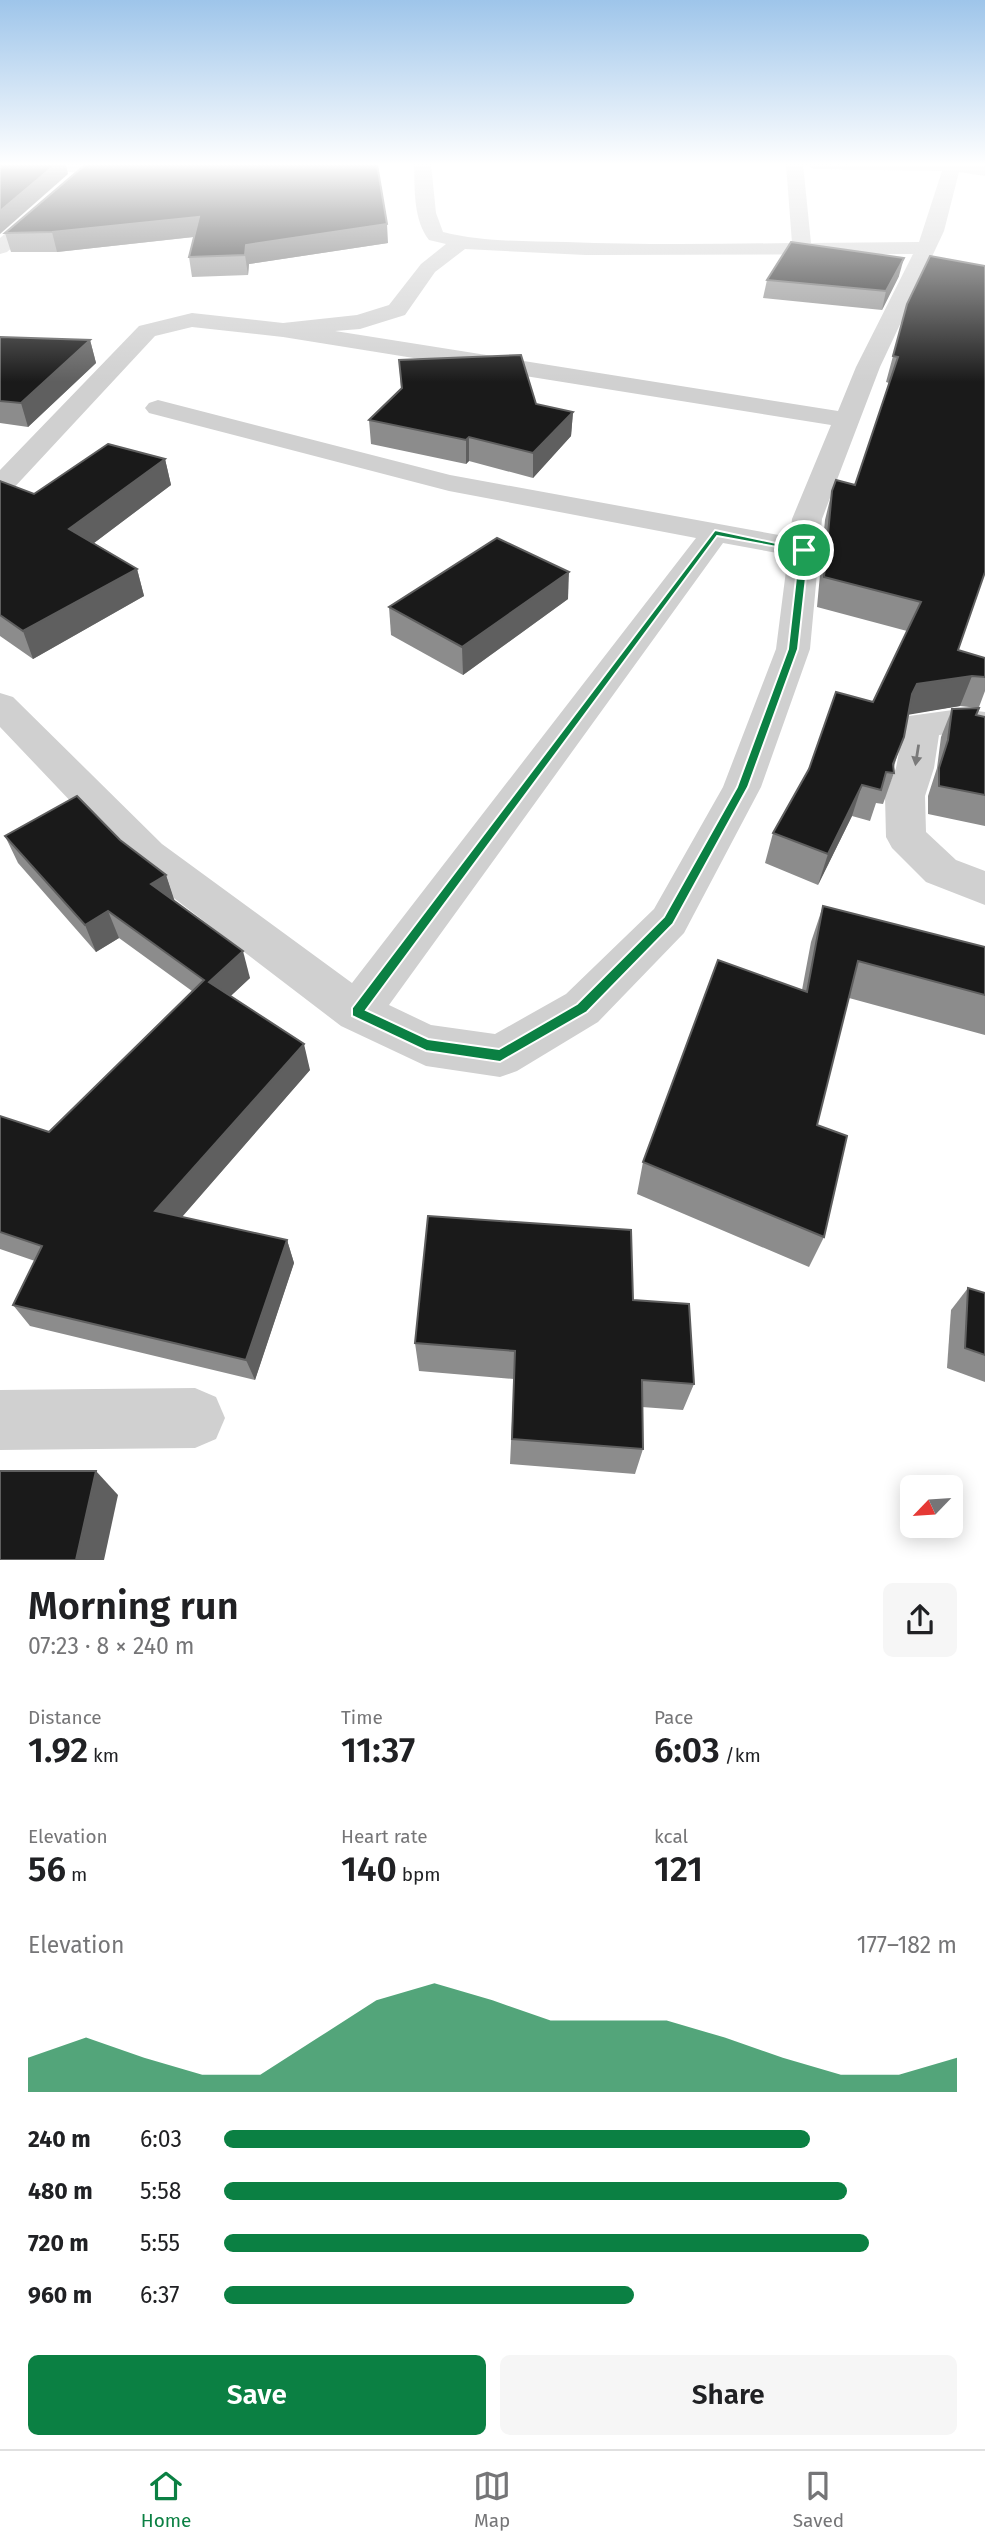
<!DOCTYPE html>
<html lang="en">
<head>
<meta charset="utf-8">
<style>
	:root { --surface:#fff; --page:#f6f6f6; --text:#202124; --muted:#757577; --line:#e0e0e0; --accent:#0b8043 }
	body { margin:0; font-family:"Fira Sans",sans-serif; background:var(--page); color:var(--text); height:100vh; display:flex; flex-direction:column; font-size:26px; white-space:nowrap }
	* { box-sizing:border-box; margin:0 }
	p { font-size:23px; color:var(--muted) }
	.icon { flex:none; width:38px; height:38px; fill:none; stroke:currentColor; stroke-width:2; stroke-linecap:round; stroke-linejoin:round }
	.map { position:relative; height:1560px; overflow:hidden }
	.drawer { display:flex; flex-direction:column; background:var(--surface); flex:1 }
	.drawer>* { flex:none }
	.needle { width:46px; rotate:245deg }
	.fabs { position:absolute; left:900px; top:1475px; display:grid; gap:14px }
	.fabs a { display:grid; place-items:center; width:63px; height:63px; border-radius:10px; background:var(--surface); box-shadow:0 4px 18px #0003; font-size:35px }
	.pin { position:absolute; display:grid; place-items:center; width:60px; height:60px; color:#fff; margin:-30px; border:4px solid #fff; border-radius:50%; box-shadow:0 2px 7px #0007 }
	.round { display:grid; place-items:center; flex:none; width:74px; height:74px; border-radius:10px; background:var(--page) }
	.head { display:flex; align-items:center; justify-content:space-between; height:119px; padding:0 28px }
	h1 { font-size:38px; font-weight:600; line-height:52px }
	.figures { display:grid; grid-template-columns:repeat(3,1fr); gap:10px; height:119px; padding:7px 28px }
	.figures div { display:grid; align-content:center }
	.figures b { font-size:35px; font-weight:600 }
	.figures small { font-size:19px; font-weight:400 }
	.figures p { font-size:19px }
	.chart { height:196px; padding:14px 28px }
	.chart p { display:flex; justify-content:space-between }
	.chart svg { width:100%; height:126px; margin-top:7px; fill:var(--accent); opacity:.7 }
	.action { display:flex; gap:14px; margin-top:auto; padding:14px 28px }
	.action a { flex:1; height:80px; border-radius:10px; background:var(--accent); color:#fff; font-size:28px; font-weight:600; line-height:80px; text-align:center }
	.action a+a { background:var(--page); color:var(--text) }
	ul { padding:0 28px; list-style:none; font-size:23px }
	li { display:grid; grid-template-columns:112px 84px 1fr; align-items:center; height:52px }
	li i { height:18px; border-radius:9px; background:var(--accent) }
	.dock { display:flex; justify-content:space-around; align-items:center; height:98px; border-top:2px solid var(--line); background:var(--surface); font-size:19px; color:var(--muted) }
	.dock a { display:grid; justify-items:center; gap:4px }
	.dock .current { color:var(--accent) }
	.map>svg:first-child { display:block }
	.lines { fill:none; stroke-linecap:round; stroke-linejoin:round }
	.minor { fill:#d0d0d0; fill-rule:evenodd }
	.wall { fill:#8c8c8c }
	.shaded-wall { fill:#5f5f5f }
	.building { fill:#1a1a1a; stroke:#5f5f5f; stroke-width:2 }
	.oneway { fill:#7a7a7a }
	.route { fill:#0b8043; stroke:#fff; stroke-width:2; fill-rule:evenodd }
</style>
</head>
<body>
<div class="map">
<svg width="985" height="1560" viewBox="0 0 985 1560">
	<rect width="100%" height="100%" fill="#fff"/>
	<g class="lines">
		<g class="minor">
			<polygon points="0,164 209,164 200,169 91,173 6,169 0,168"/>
			<path d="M414 164H431L436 213 443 232C483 242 525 241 566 242 641 245 716 244 792 243L786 164H803L811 243 919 242 942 171 814 169 805 164 985 166V176L959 172 944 231 880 367 822 519 810 649 761 787 684 933 598 1022 517 1071 500 1077 426 1066 341 1026 132 866 0 727V693L13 697 162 844 352 983 696 538 449 491 149 413 145 408 149 403 158 400 450 475 790 537 792 519 831 425 283 337 192 327 155 336 10 492 0 494V470L139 326 192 313 283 323 357 315 389 305 421 264 446 244 429 240C413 219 415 190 414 164ZM465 249 586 255 913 254 856 367 838 411 335 331 360 329 405 315 435 272ZM723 543 788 555 776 649 723 787 654 909 566 994 495 1034 431 1025 389 1005Z"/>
			<polygon points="46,203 55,209 53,213 7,252 0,254 0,238 39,205"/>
			<polygon points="960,709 985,712 985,736 960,733 939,735 934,768 925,796 926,832 956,860 985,871 985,905 926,882 892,848 886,837 885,796 896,768 904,725 909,716"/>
			<polygon points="195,1388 216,1397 225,1418 216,1439 195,1448 0,1450 0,1390"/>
		</g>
	</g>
	<g class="wall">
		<polygon points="86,164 388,243 249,264 248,275 192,277 189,257 194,237 57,252 11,252 5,233"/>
		<polygon points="899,276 882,310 763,298 767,280"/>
		<polygon points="907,304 958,650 985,658 985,691 976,715 985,717 985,826 928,814 928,796 937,768 941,737 952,709 978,708 960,706 908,714 894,767 894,773 883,804 876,803 870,821 852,816 818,885 765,863 773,833 873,702 907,631 817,607 825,520 832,491 855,485 889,383 886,382"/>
		<polygon points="0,337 90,340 96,363 28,427 0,423"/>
		<polygon points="399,360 536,404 573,412 571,436 533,478 469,461 466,464 371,444 369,420 401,389"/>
		<polygon points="165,459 171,485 94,543 137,569 144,596 33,659 0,636 0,481 34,494"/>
		<polygon points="568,599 463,675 391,635 389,607"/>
		<polygon points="5,836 120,840 166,875 174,901 250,978 230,996 310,1070 182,1217 287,1240 294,1263 255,1380 30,1326 13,1305 35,1261 0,1249 0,1116 49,1132 192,991 119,938 96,952 18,863"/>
		<polygon points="823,906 985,947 985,1035 849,998 817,1125 824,1237 809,1267 637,1194 643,1162 802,990 811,942"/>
		<polygon points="968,1288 985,1293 985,1382 947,1368 951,1310"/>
		<polygon points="633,1300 694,1384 683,1410 642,1407 643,1449 635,1474 510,1464 514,1379 419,1371 415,1343"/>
	</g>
	<g class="shaded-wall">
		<polygon points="56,164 66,164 68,174 0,234 0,211"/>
		<polygon points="199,217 202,236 57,252 52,232"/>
		<polygon points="387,224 388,243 249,264 248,275 245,255 246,245"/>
		<polygon points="904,258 899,276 882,310 886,291"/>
		<polygon points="90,340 96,363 28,427 21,403"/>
		<polygon points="573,412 571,436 533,478 533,453"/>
		<polygon points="469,437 469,461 466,464 466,440"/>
		<polygon points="165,459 171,485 78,555 69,529"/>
		<polygon points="137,569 144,596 33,659 23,631"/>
		<polygon points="569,572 568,599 463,675 462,647"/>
		<polygon points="972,676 960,706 907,715 912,694 917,684"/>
		<polygon points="862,785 852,816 818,885 828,854"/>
		<polygon points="166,875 175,902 151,884"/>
		<polygon points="108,911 119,938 96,952 85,925"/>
		<polygon points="243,951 250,978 217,1009 209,982"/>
		<polygon points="304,1044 310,1070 167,1234 155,1211"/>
		<polygon points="287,1240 294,1263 255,1380 246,1360"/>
		<polygon points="96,1471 118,1495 104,1560 76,1560"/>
	</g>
	<g class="building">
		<polygon points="0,164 56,164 0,211"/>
		<polygon points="86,164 377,164 387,224 246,245 245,255 189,257 199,217 52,232 5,233"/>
		<polygon points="791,242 904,258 886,291 767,280"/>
		<polygon points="930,256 985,266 985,572 958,650 985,658 985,677 972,676 917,684 912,694 904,737 893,764 894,773 886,772 881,790 862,785 828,854 773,833 809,769 836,692 873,702 921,602 824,577 832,491 836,480 855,485 898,357 893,356 907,304"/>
		<polygon points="0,337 90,340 21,403 0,401"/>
		<polygon points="521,355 536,404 573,412 533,453 469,437 466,440 369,420 402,388 399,360"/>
		<polygon points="108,444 165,459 69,529 137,569 23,631 0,615 0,481 34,494"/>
		<polygon points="497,538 569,572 462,647 389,607"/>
		<polygon points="979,708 976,715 985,717 985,795 939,786 939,768 948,740 952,709"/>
		<polygon points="77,796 120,840 166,875 151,884 243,951 209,982 304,1044 155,1211 287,1240 246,1360 13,1305 42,1246 0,1232 0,1116 49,1132 204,980 108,911 85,925 5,836"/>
		<polygon points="823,906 985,947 985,995 858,961 817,1125 847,1136 824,1237 643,1162 718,960 807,992"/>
		<polygon points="428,1216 631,1230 633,1300 689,1304 694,1384 642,1380 643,1449 512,1439 515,1351 415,1343"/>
		<polygon points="968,1288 985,1293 985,1355 965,1348"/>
		<polygon points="0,1471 96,1471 76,1560 0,1560"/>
	</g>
	<defs><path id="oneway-solid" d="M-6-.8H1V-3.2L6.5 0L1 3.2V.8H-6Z" transform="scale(1.75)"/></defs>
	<use class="oneway" href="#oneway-solid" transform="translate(917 755) rotate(99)"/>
	<linearGradient id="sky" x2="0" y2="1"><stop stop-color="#9ec5ea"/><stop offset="0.43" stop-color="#fff"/><stop offset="1" stop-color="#fff" stop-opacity="0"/></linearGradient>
	<rect width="985" height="382" fill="url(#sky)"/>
	<path class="route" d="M715 530 809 550 798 649 748 787 673 924 587 1012 500 1062 426 1051 352 1016V1008ZM717 536 799 551 788 649 737 787 664 917 577 1004 499 1049 428 1039 366 1010Z"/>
</svg>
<div class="fabs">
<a><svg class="needle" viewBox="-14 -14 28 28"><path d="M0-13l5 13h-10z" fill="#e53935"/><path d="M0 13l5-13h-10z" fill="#757577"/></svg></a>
</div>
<div class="pin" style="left:804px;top:550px;background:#1e9e55"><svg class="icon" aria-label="arrive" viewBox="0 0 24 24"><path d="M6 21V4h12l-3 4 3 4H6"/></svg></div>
</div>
<section class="drawer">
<div class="head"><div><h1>Morning run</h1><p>07:23 · 8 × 240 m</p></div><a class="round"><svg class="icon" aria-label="share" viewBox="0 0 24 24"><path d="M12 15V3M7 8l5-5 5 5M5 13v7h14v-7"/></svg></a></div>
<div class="figures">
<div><p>Distance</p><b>1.92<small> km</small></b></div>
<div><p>Time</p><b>11:37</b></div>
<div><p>Pace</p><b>6:03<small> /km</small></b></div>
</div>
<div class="figures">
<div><p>Elevation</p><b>56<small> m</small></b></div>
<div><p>Heart rate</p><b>140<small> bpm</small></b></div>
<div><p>kcal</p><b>121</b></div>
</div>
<div class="chart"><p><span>Elevation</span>177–182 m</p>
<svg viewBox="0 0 160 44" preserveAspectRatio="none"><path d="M0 44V32L10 25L20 32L30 38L40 38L50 25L60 12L70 6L80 12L90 19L100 19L110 19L120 25L130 32L140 38L150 38L160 32V44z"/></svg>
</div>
<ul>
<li><b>240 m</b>6:03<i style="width:80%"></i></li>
<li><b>480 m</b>5:58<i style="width:85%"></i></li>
<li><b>720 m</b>5:55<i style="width:88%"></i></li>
<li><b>960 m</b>6:37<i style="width:56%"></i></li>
</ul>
<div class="action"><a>Save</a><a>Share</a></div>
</section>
<nav class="dock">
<a class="current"><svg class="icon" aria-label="home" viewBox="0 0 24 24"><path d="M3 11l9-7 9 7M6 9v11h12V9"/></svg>Home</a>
<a><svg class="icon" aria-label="map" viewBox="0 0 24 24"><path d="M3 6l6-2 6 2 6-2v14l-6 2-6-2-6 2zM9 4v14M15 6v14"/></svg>Map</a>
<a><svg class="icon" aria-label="saved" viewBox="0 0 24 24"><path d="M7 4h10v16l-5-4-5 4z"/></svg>Saved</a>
</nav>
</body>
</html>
